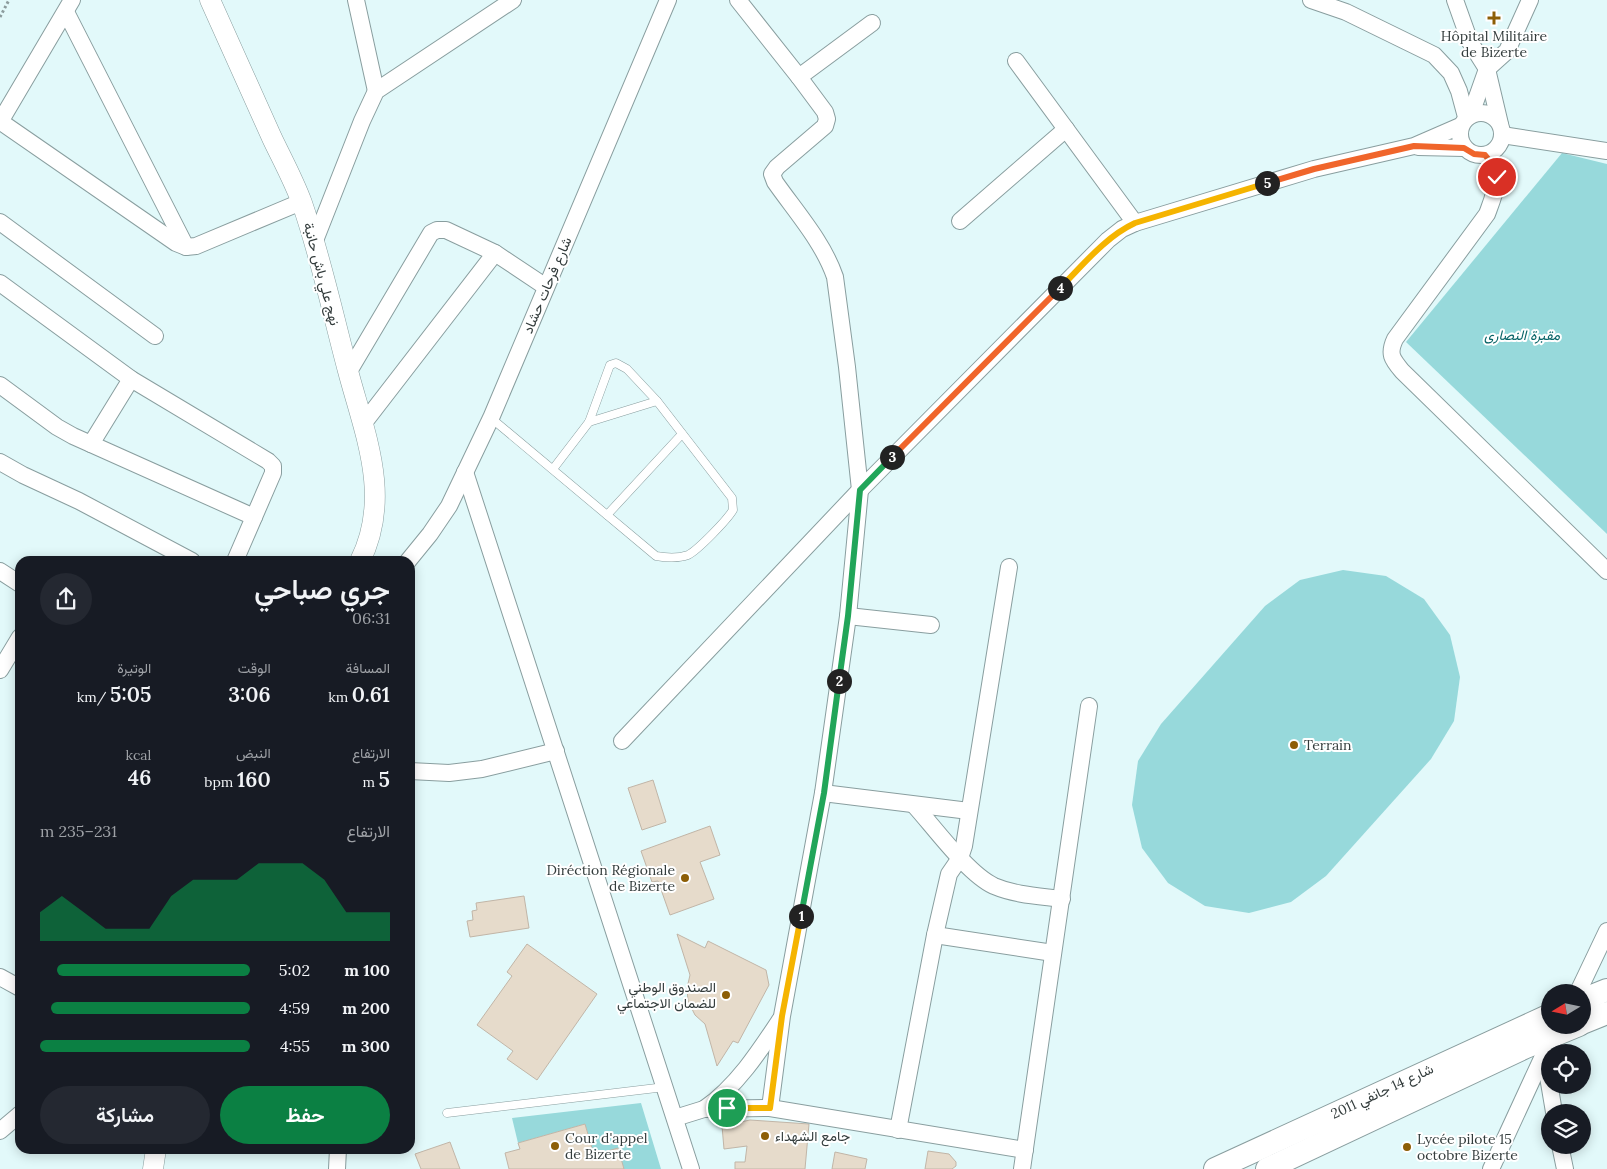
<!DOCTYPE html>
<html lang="ar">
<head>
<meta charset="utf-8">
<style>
	:root { --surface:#171b24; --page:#242831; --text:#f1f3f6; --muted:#9ea1a6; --accent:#0b8043 }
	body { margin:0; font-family:Lora,Vazirmatn,serif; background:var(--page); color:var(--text); direction:rtl; height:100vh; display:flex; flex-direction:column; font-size:19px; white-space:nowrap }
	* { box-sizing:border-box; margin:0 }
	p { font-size:16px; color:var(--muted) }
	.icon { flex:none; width:28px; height:28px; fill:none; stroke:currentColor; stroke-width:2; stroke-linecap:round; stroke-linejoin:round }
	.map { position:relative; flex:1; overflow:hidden; direction:ltr }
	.panel { position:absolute; left:15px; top:556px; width:400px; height:598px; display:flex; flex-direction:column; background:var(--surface); border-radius:15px; box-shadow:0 2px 12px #0003; direction:rtl }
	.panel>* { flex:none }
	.needle { width:32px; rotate:260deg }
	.tools { position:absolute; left:1541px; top:984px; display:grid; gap:10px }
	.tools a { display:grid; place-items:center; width:50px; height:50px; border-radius:50%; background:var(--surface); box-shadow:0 2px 12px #0003; font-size:25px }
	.pin { position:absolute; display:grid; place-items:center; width:42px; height:42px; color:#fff; margin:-21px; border:2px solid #fff; border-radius:50%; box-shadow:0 1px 5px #0007 }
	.km { position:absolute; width:25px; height:25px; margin:-12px; border-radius:50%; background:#222; color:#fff; font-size:14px; line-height:25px; text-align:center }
	.round { display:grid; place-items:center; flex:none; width:52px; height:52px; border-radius:26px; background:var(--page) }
	.overview { display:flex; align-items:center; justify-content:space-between; height:85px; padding:0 25px }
	h1 { font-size:28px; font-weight:600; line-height:38px }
	.figures { display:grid; grid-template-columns:repeat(3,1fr); gap:8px; height:85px; padding:5px 25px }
	.figures div { display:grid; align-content:center }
	.figures b { font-size:21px; font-weight:600 }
	.figures small { font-size:14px; font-weight:400 }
	.figures p { font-size:14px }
	.chart { height:140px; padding:10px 25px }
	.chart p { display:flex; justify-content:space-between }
	.chart svg { width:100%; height:90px; margin-top:5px; fill:var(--accent); opacity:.7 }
	.button { display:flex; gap:10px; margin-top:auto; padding:10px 25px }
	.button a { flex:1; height:58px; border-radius:30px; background:var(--accent); color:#fff; font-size:20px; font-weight:600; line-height:58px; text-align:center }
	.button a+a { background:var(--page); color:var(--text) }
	ul { padding:0 25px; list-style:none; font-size:16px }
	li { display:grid; grid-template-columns:80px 60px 1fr; align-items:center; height:38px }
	li i { height:12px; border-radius:6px; background:var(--accent) }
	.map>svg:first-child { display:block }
	.green { fill:#97d9db }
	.building { fill:#e6dbcb; stroke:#c1b5a7 }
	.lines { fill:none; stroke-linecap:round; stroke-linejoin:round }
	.service-casing { stroke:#899e9f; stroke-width:9 }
	.minor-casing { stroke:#899e9f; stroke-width:18 }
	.tertiary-casing { stroke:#899e9f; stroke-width:21 }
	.secondary-casing { stroke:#899e9f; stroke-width:24 }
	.path { stroke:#8c9c9d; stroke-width:3; stroke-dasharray:2.5 2.5; stroke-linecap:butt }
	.service { stroke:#fff; stroke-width:8 }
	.minor { stroke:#fff; stroke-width:16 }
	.tertiary { stroke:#fff; stroke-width:20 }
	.secondary { stroke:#fff; stroke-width:22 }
	.split-1-casing { stroke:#fff; stroke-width:10 }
	.split-2-casing { stroke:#fff; stroke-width:10 }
	.split-3-casing { stroke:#fff; stroke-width:10 }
	.split-4-casing { stroke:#fff; stroke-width:10 }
	.split-5-casing { stroke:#fff; stroke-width:10 }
	.split-6-casing { stroke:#fff; stroke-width:10 }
	.split-1 { stroke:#f5b400; stroke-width:6 }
	.split-2 { stroke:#22a559; stroke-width:6 }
	.split-3 { stroke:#22a559; stroke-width:6 }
	.split-4 { stroke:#f0652b; stroke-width:6 }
	.split-5 { stroke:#f5b400; stroke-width:6 }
	.split-6 { stroke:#f0652b; stroke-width:6 }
	.poi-dot { fill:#8d5e06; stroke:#fff; stroke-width:2 }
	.labels { text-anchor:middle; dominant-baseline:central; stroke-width:4; stroke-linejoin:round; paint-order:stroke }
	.poi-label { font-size:14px; fill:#333c3c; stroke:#fff; text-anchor:start }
	.street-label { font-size:14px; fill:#333c3c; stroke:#fff }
	.park-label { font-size:14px; font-style:italic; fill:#086467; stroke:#fff }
</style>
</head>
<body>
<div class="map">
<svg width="1607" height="1169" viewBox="0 0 1607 1169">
	<rect width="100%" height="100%" fill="#e2f9fa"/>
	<g class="green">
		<polygon points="1562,153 1607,164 1607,534 1406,342"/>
		<polygon points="1343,570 1386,576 1424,599 1450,635 1460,677 1454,721 1431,759 1326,876 1291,902 1249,913 1205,906 1168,883 1142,848 1132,805 1138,761 1161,724 1265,606 1300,580"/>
		<polygon points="641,1103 661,1169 624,1169 618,1149 594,1155 585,1124 518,1143 512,1118"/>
	</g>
	<g class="building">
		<polygon points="653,780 666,822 642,830 628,788"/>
		<polygon points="710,826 720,855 700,862 714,899 670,915 658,881 652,882 641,851"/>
		<polygon points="524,896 529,928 470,937 467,921 473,920 472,911 477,910 476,903"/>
		<polygon points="677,934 705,948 708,941 766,970 769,985 738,1043 733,1041 717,1066 705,1024 695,1015 688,1001 687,988 690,975"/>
		<polygon points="527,944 597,994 537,1080 507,1059 513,1051 477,1025 512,976 507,972"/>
		<polygon points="750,1120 809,1124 805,1169 735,1169 735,1162 745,1162 747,1146 724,1149 722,1126"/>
		<polygon points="585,1124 594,1155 618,1148 624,1169 509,1169 505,1153 520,1149 518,1143"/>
		<polygon points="450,1142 460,1169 421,1169 415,1154"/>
		<polygon points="928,1151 949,1154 956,1162 956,1166 952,1169 925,1169"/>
		<polygon points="835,1152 867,1159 865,1169 832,1169"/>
	</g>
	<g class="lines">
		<g class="service-casing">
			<g id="service">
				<path d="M491 418 656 556C667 558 677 559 688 555 698 550 727 520 733 510L732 498 657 401 627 369 616 363 610 365 589 422 553 469"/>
				<polyline points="589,422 657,401"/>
				<polyline points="607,515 682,434"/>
				<polyline points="447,1113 665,1087"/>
			</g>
		</g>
		<g class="minor-casing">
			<g id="minor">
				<polyline points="356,0 376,91"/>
				<path d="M738 0 799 77 825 112 827 119 825 126 777 167 772 174 775 182C796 212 823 242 835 277L847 367 860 490 848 616 823 793 782 1016 770 1108"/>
				<polyline points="1311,0 1346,12 1434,55 1451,73 1459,91 1466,117"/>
				<polyline points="1455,0 1470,42 1487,69 1500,124"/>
				<polyline points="66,12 186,247"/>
				<polyline points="1016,61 1135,223"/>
				<polyline points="799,77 872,23"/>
				<circle cx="1481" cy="134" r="21"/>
				<polyline points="1471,114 1487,69 1507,51 1530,0"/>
				<polyline points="0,122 72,0"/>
				<polyline points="1,122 176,243 186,247 196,246 301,202"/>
				<polyline points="1502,135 1607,151"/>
				<polyline points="1418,147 1464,148"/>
				<path d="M1485 155C1503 176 1496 190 1487 214L1395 339C1388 354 1392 359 1402 371L1607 571"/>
				<polyline points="960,221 1066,129"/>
				<polyline points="0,222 155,336"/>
				<polyline points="314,243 362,121 376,91 513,0"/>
				<polyline points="0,283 131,379 268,461 273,466 273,473 235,561"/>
				<polyline points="348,373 431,233 437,230 446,230 495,253 546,287"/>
				<polyline points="0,385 57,427 73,436 254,517"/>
				<polyline points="363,424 495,253"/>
				<polyline points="91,444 131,379"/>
				<polyline points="0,462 23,475 79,501 192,561"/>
				<polyline points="465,472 691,1169"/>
				<polyline points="408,561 430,534 449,506 491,418 668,0"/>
				<polyline points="0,571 20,584"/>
				<polyline points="848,616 931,625"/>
				<polyline points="0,670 20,637"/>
				<polyline points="622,741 860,490 1108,240 1122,229 1135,223 1314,169 1414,146 1460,126"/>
				<polyline points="410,771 449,773 482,769 556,751"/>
				<polyline points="823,793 969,811"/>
				<path d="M914 805C934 827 968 874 994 886 1015 895 1039 896 1062 899"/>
				<polyline points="935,935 1053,953"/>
				<polyline points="0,977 20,988"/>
				<polyline points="1578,992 1607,931"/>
				<polyline points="1544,1053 1554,1112"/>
				<path d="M704 1109C736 1087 759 1052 780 1020"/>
				<polyline points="675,1118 704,1109 770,1108 1025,1150"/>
				<polyline points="898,1130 935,935 949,874 960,858 964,846 1009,567"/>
				<polyline points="0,1131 20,1114"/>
				<polyline points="1560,1145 1565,1169"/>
				<polyline points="337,1169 338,1149"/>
				<polyline points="1022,1169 1089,706"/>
				<polyline points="1491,1169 1544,1054"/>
			</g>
		</g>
		<g class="tertiary-casing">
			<g id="tertiary">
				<path d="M210 0C231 46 251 92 272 138 282 159 294 181 302 203 321 258 333 315 348 371 365 435 392 497 360 561"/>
				<polyline points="153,1169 156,1149"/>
			</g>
		</g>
		<g class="secondary-casing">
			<g id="secondary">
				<polyline points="1582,1000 1607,990"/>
				<polyline points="1582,1023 1607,1013"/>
				<polyline points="1215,1169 1550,1015"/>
				<polyline points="1267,1169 1526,1047 1579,1025"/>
			</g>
		</g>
		<polyline class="path" points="0,17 9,0"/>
		<use href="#service" class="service"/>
		<use href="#minor" class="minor"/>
		<use href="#tertiary" class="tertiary"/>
		<use href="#secondary" class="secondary"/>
	</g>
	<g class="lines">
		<g class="split-1-casing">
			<polyline id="split-1" points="727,1108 770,1108 782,1016 801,916"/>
		</g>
		<g class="split-2-casing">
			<polyline id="split-2" points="801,916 824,793 839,681"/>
		</g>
		<g class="split-3-casing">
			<polyline id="split-3" points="839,681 848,616 860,490 892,457"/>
		</g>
		<g class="split-4-casing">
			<polyline id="split-4" points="892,457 1060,288"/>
		</g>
		<g class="split-5-casing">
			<path id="split-5" d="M1060 288C1083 265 1105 237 1135 223L1267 183"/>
		</g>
		<g class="split-6-casing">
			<polyline id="split-6" points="1267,183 1314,169 1414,146 1464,148 1474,154 1485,155 1493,165 1497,177"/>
		</g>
		<use href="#split-1" class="split-1"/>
		<use href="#split-2" class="split-2"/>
		<use href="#split-3" class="split-3"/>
		<use href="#split-4" class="split-4"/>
		<use href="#split-5" class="split-5"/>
		<use href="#split-6" class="split-6"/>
	</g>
	<g class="poi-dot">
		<path d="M1491.5 10.5h5v5h5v5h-5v5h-5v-5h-5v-5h5z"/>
		<circle cx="1294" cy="745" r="5"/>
		<circle cx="685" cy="878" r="5"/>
		<circle cx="726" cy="995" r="5"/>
		<circle cx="765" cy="1136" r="5"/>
		<circle cx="555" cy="1146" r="5"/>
		<circle cx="1407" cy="1147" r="5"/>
	</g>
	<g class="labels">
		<g class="poi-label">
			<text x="1494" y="36" text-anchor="middle">Hôpital Militaire<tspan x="1494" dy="16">de Bizerte</tspan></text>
			<text x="1304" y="745">Terrain</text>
			<text x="675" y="870" text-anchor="end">Diréction Régionale<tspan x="675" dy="16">de Bizerte</tspan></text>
			<text x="716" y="987" text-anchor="end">الصندوق الوطني<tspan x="716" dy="16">للضمان الاجتماعي</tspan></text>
			<text x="775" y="1136">جامع الشهداء</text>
			<text x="565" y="1138">Cour d'appel<tspan x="565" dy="16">de Bizerte</tspan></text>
			<text x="1417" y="1139">Lycée pilote 15<tspan x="1417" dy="16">octobre Bizerte</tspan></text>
		</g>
		<g class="street-label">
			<text transform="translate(322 274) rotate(75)">نهج علي باش حانبة</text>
			<text transform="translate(547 285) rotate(-67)">شارع فرحات حشاد</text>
			<text transform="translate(1382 1091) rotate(-25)">شارع 14 جانفي 2011</text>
		</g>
		<g class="park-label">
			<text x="1522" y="335">مقبرة النصارى</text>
		</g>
	</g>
</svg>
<div class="tools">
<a><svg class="needle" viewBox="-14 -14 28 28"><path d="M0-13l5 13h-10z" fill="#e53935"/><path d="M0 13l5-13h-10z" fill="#9ea1a6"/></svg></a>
<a><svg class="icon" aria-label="locate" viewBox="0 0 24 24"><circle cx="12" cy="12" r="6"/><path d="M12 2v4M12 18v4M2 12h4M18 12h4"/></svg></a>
<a><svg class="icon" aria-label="layers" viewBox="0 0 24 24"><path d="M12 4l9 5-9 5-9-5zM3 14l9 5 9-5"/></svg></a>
</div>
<div class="pin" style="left:727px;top:1108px;background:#1e9e55"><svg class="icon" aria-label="arrive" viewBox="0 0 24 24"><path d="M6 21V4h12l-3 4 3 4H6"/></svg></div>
<div class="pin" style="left:1497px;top:177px;background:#d93025"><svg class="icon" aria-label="check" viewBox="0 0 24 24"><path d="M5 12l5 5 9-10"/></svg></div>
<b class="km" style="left:801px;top:916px">1</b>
<b class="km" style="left:839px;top:681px">2</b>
<b class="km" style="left:892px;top:457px">3</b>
<b class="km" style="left:1060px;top:288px">4</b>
<b class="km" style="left:1267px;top:183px">5</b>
<section class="panel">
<div class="overview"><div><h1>جري صباحي</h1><p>06:31</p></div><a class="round"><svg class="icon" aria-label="share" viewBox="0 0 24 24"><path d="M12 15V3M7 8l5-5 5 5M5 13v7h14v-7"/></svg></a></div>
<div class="figures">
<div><p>المسافة</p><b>0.61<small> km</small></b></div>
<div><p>الوقت</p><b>3:06</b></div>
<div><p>الوتيرة</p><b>5:05<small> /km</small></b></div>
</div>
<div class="figures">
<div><p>الارتفاع</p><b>5<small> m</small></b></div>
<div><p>النبض</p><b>160<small> bpm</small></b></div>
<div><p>kcal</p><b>46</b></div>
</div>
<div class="chart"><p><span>الارتفاع</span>231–235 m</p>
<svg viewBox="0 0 160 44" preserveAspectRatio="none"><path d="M0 44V30L10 22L20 30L30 38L40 38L50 38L60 22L70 14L80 14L90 14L100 6L110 6L120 6L130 14L140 30L150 30L160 30V44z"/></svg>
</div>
<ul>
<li><b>100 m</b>5:02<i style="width:92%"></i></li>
<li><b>200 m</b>4:59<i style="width:95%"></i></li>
<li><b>300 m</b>4:55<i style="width:100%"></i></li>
</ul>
<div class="button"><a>حفظ</a><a>مشاركة</a></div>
</section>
</div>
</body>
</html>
